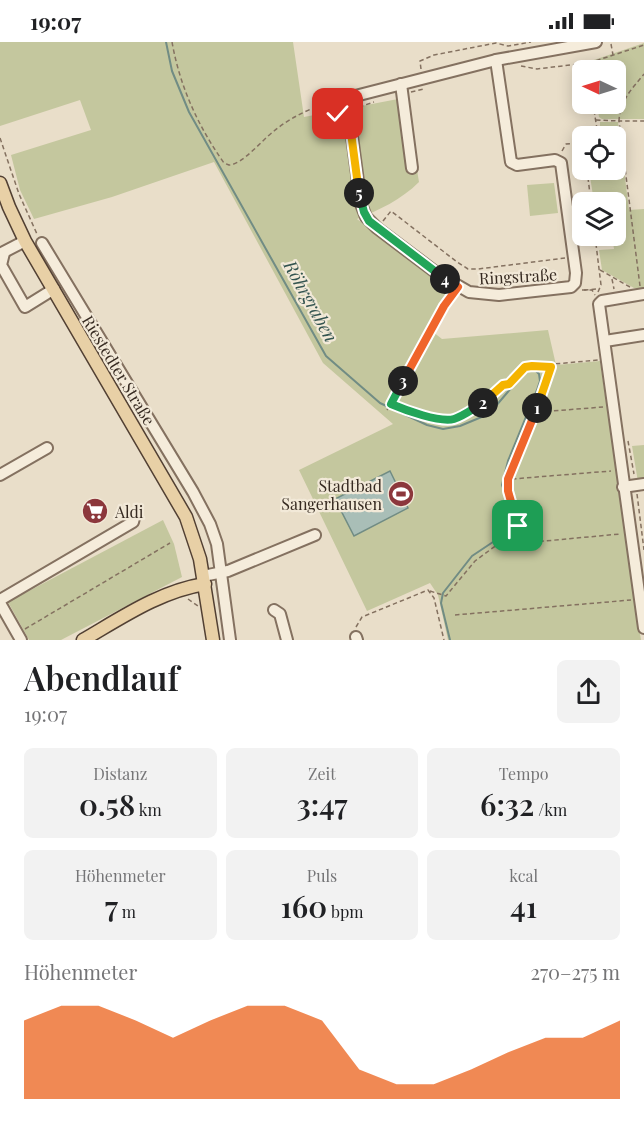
<!DOCTYPE html>
<html lang="de">
<head>
<meta charset="utf-8">
<style>
	:root { --surface:#fff; --page:#f2f2f2; --text:#202124; --muted:#757577; --accent:#ea580c }
	body { margin:0; font-family:"Playfair Display",serif; background:var(--page); color:var(--text); height:100vh; display:flex; flex-direction:column; font-size:22px; white-space:nowrap }
	* { box-sizing:border-box; margin:0 }
	p { font-size:20px; color:var(--muted) }
	.icon { flex:none; width:33px; height:33px; fill:none; stroke:currentColor; stroke-width:2; stroke-linecap:round; stroke-linejoin:round }
	.map { position:relative; height:598px; overflow:hidden }
	.panel { display:flex; flex-direction:column; background:var(--surface); flex:1 }
	.panel>* { flex:none }
	.needle { width:39px; rotate:274deg }
	.fabs { position:absolute; left:572px; top:18px; display:grid; gap:12px }
	.fabs a { display:grid; place-items:center; width:54px; height:54px; border-radius:9px; background:var(--surface); box-shadow:0 3px 15px #0003; font-size:30px }
	.pin { position:absolute; display:grid; place-items:center; width:51px; height:51px; color:#fff; margin:-26px; border-radius:12px; box-shadow:0 3px 9px #0006 }
	.km { position:absolute; width:30px; height:30px; margin:-15px; border-radius:50%; background:#222; color:#fff; font-size:16px; line-height:30px; text-align:center }
	.round { display:grid; place-items:center; flex:none; width:63px; height:63px; border-radius:9px; background:var(--page) }
	.overview { display:flex; align-items:center; justify-content:space-between; height:102px; padding:0 24px }
	h1 { font-size:33px; font-weight:600; line-height:45px }
	.stats { display:grid; grid-template-columns:repeat(3,1fr); gap:9px; height:102px; padding:6px 24px }
	.stats div { display:grid; align-content:center; border-radius:9px; background:var(--page); text-align:center }
	.stats b { font-size:30px; font-weight:600 }
	.stats small { font-size:16px; font-weight:400 }
	.stats p { font-size:16px }
	.chart { height:168px; padding:12px 24px }
	.chart p { display:flex; justify-content:space-between }
	.chart svg { width:100%; height:108px; margin-top:6px; fill:var(--accent); opacity:.7 }
	.status { display:flex; justify-content:space-between; align-items:center; height:42px; padding:0 30px; background:var(--surface); direction:ltr }
	.status svg { height:16px; fill:currentColor }
	.map>svg:first-child { display:block }
	.green { fill:#c4c79e }
	.water { fill:#a9beb7; stroke:#718c84; stroke-width:1.5 }
	.lines { fill:none; stroke-linecap:round; stroke-linejoin:round }
	.stream { stroke:#718c84; stroke-width:2 }
	.minor-casing { stroke:#847160; stroke-width:14 }
	.major-casing { stroke:#524033; stroke-width:15 }
	.path { stroke:#847160; stroke-width:1.5; stroke-dasharray:4.5 3; stroke-linecap:butt }
	.minor { stroke:#f5ecdb; stroke-width:10 }
	.major { stroke:#e8d0a6; stroke-width:12 }
	.split-1-casing { stroke:#fff; stroke-width:12 }
	.split-2-casing { stroke:#fff; stroke-width:12 }
	.split-3-casing { stroke:#fff; stroke-width:12 }
	.split-4-casing { stroke:#fff; stroke-width:12 }
	.split-5-casing { stroke:#fff; stroke-width:12 }
	.split-6-casing { stroke:#fff; stroke-width:12 }
	.split-1 { stroke:#f0652b; stroke-width:8 }
	.split-2 { stroke:#f5b400; stroke-width:8 }
	.split-3 { stroke:#22a559; stroke-width:8 }
	.split-4 { stroke:#f0652b; stroke-width:8 }
	.split-5 { stroke:#22a559; stroke-width:8 }
	.split-6 { stroke:#f5b400; stroke-width:8 }
	.labels { text-anchor:middle; dominant-baseline:central; stroke-width:4.5; stroke-linejoin:round; paint-order:stroke }
	.street-label { font-size:16px; fill:#362a21; stroke:#f2e9d8 }
	.poi-label { font-size:16px; fill:#362a21; stroke:#f2e9d8; text-anchor:end }
	.water-label { font-size:18px; font-style:italic; fill:#335450; stroke:#f2e9d8 }
</style>
</head>
<body>
<div class="status"><b>19:07</b><svg viewBox="0 0 49 12"><path d="M0 12V9h3v3zM5 12V6h3v6zM10 12V3h3v9zM15 12V0h3v12zM26 1h20v11H26zM47 4h2v5h-2z"/></svg></div>
<div class="map">
<svg width="644" height="598" viewBox="0 0 644 598">
	<rect width="100%" height="100%" fill="#e9dec9"/>
	<g class="green">
		<path d="M0 0H293L304 75 398 57 409 130 417 128 419 140C401 158 379 168 357 177L453 251 428 286 442 297 548 288 556 323 600 319 641 598H448L438 553 430 541 367 569 299 428 393 382 323 321 214 120 112 155 34 177 20 148 11 113 91 88 80 58 0 84Z"/>
		<polygon points="644,1 644,77 602,77 599,75 597,62 615,62 615,28 592,28 591,19"/>
		<polygon points="600,80 618,80 629,168 644,167 644,247 634,246 602,228 599,208 614,207 612,194 615,194 615,160 594,160 589,128 615,128 615,94 596,94 600,87"/>
		<polygon points="554,141 558,171 530,174 527,143"/>
		<polygon points="644,403 644,446 639,446 632,404"/>
		<polygon points="163,478 174,502 182,535 61,598 29,598 8,560"/>
	</g>
	<polygon class="water" points="390,429 408,466 354,494 335,457"/>
	<g class="lines">
		<polyline class="stream" points="166,0 172,29 189,70 326,314 380,361 427,383 443,387 460,384 484,374 495,365 524,331 529,327 535,328 539,332 540,339 537,348 508,419 502,443 516,483 511,488 472,514 443,551 441,561 450,598"/>
		<g class="minor-casing">
			<g id="minor">
				<polyline points="401,42 412,126"/>
				<polyline points="347,57 361,162 366,175 377,186 438,232 469,250 499,253 571,245 575,241 576,231 561,121 555,118 517,123 511,120 496,18"/>
				<polyline points="320,63 496,18 596,0"/>
				<polyline points="42,201 193,450 210,482 217,502 230,598"/>
				<polyline points="4,211 1,223 25,265 54,247"/>
				<polyline points="0,212 25,199"/>
				<polyline points="644,252 602,259 599,262 644,586"/>
				<polyline points="605,299 644,293"/>
				<polyline points="0,433 47,406"/>
				<polyline points="623,445 644,442"/>
				<polyline points="203,534 228,529 315,493"/>
				<polyline points="0,558 133,480 135,472"/>
				<polyline points="0,561 21,598"/>
				<polyline points="274,568 280,572 287,598"/>
				<polyline points="356,595 357,598"/>
			</g>
		</g>
		<g class="major-casing">
			<g id="major">
				<polyline points="0,141 9,165 25,199 186,475 200,517 213,598"/>
				<path d="M83 598C121 576 160 549 205 542"/>
			</g>
		</g>
		<g class="path">
			<path d="M172 0C180 45 198 84 224 121L229 123C242 123 262 98 274 89 285 80 297 73 311 67"/>
			<polyline points="611,2 613,13"/>
			<polyline points="589,21 644,3"/>
			<polyline points="521,24 537,27 587,21 589,28"/>
			<polyline points="589,24 601,28"/>
			<polyline points="421,27 420,19 434,13 496,1 508,4 531,0"/>
			<polyline points="411,50 424,47"/>
			<polyline points="359,65 374,60"/>
			<path d="M596 78 619 79C620 58 632 47 644 32"/>
			<polyline points="593,94 597,87 593,62"/>
			<polyline points="0,96 19,152 37,192"/>
			<polyline points="562,109 566,102 582,101"/>
			<polyline points="587,128 591,160"/>
			<polyline points="587,135 625,130"/>
			<polyline points="383,179 391,169 457,220 468,227 478,227 565,216"/>
			<polyline points="595,194 601,243 598,250"/>
			<polyline points="600,228 630,245"/>
			<polyline points="612,237 614,247"/>
			<polyline points="640,244 619,79 644,79"/>
			<polyline points="582,248 592,248 595,253"/>
			<polyline points="584,248 597,247"/>
			<polyline points="391,361 444,264 453,253"/>
			<polyline points="387,368 391,362 420,373 446,378 455,377 492,355 497,348 509,342 525,325 532,324 550,325"/>
			<polyline points="539,370 603,365"/>
			<polyline points="628,399 634,432"/>
			<polyline points="512,437 611,429"/>
			<polyline points="637,452 644,508"/>
			<polyline points="502,503 620,492"/>
			<path d="M430 549 446 554 475 519 517 488C519 470 507 455 508 437L537 364 550 327 554 322 598 318"/>
			<polyline points="188,557 198,564"/>
			<polyline points="455,573 631,558"/>
			<polyline points="356,585 362,575 428,548 434,556 444,598"/>
			<polyline points="25,587 170,501"/>
		</g>
		<use href="#minor" class="minor"/>
		<use href="#major" class="major"/>
	</g>
	<g class="lines">
		<g class="split-1-casing">
			<polyline id="split-1" points="518,484 508,449 508,437 537,366"/>
		</g>
		<g class="split-2-casing">
			<polyline id="split-2" points="483,361 503,343 509,342 525,325 532,324 551,325 537,366"/>
		</g>
		<g class="split-3-casing">
			<path id="split-3" d="M403 339 391 362C405 368 440 381 454 377 464 374 474 366 483 361"/>
		</g>
		<g class="split-4-casing">
			<polyline id="split-4" points="403,339 444,264 458,245 445,237"/>
		</g>
		<g class="split-5-casing">
			<polyline id="split-5" points="359,151 364,170 369,179 445,237"/>
		</g>
		<g class="split-6-casing">
			<polyline id="split-6" points="338,72 348,68 359,151"/>
		</g>
		<use href="#split-1" class="split-1"/>
		<use href="#split-2" class="split-2"/>
		<use href="#split-3" class="split-3"/>
		<use href="#split-4" class="split-4"/>
		<use href="#split-5" class="split-5"/>
		<use href="#split-6" class="split-6"/>
	</g>
	<defs>
		<g id="stadium-disc" transform="scale(1.35)"><circle r="9.5" fill="#8c373c" stroke="#f2e9d8"/><path d="M0-5a6.5 5 0 1 0 0 10a6.5 5 0 1 0 0-10ZM-3.5-1.8h7v3.6h-7Z" fill="#fff"/></g>
		<g id="supermarket-disc" transform="scale(1.35)"><circle r="9.5" fill="#8c373c" stroke="#f2e9d8"/><path d="M-6-5.5h2.5l.6 2H6L4.5 2H-2.5L-4.4-4H-6ZM-1.5 3.2a1.3 1.3 0 1 0 .1 0ZM3 3.2a1.3 1.3 0 1 0 .1 0Z" fill="#fff"/></g>
	</defs>
	<g fill-rule="evenodd">
		<use href="#stadium-disc" x="401" y="452"/>
		<use href="#supermarket-disc" x="95" y="469"/>
	</g>
	<g class="labels">
		<g class="street-label">
			<text transform="translate(518 234) rotate(-3)">Ringstraße</text>
			<text transform="translate(119 328) rotate(59)">Riestedter Straße</text>
		</g>
		<g class="poi-label">
			<text x="382" y="443">Stadtbad<tspan x="382" dy="18">Sangerhausen</tspan></text>
			<text x="115" y="469" text-anchor="start">Aldi</text>
		</g>
		<g class="water-label">
			<text transform="translate(311 259) rotate(61)">Röhrgraben</text>
		</g>
	</g>
</svg>
<div class="fabs">
<a><svg class="needle" viewBox="-14 -14 28 28"><path d="M0-13l5 13h-10z" fill="#e53935"/><path d="M0 13l5-13h-10z" fill="#757577"/></svg></a>
<a><svg class="icon" aria-label="locate" viewBox="0 0 24 24"><circle cx="12" cy="12" r="6"/><path d="M12 2v4M12 18v4M2 12h4M18 12h4"/></svg></a>
<a><svg class="icon" aria-label="layers" viewBox="0 0 24 24"><path d="M12 4l9 5-9 5-9-5zM3 14l9 5 9-5"/></svg></a>
</div>
<div class="pin" style="left:518px;top:484px;background:#1e9e55"><svg class="icon" aria-label="arrive" viewBox="0 0 24 24"><path d="M6 21V4h12l-3 4 3 4H6"/></svg></div>
<div class="pin" style="left:338px;top:72px;background:#d93025"><svg class="icon" aria-label="check" viewBox="0 0 24 24"><path d="M5 12l5 5 9-10"/></svg></div>
<b class="km" style="left:537px;top:366px">1</b>
<b class="km" style="left:483px;top:361px">2</b>
<b class="km" style="left:403px;top:339px">3</b>
<b class="km" style="left:445px;top:237px">4</b>
<b class="km" style="left:359px;top:151px">5</b>
</div>
<section class="panel">
<div class="overview"><div><h1>Abendlauf</h1><p>19:07</p></div><a class="round"><svg class="icon" aria-label="share" viewBox="0 0 24 24"><path d="M12 15V3M7 8l5-5 5 5M5 13v7h14v-7"/></svg></a></div>
<div class="stats">
<div><p>Distanz</p><b>0.58<small> km</small></b></div>
<div><p>Zeit</p><b>3:47</b></div>
<div><p>Tempo</p><b>6:32<small> /km</small></b></div>
</div>
<div class="stats">
<div><p>Höhenmeter</p><b>7<small> m</small></b></div>
<div><p>Puls</p><b>160<small> bpm</small></b></div>
<div><p>kcal</p><b>41</b></div>
</div>
<div class="chart"><p><span>Höhenmeter</span>270–275 m</p>
<svg viewBox="0 0 160 44" preserveAspectRatio="none"><path d="M0 44V12L10 6L20 6L30 12L40 19L50 12L60 6L70 6L80 12L90 32L100 38L110 38L120 32L130 25L140 19L150 19L160 12V44z"/></svg>
</div>
</section>
</body>
</html>
